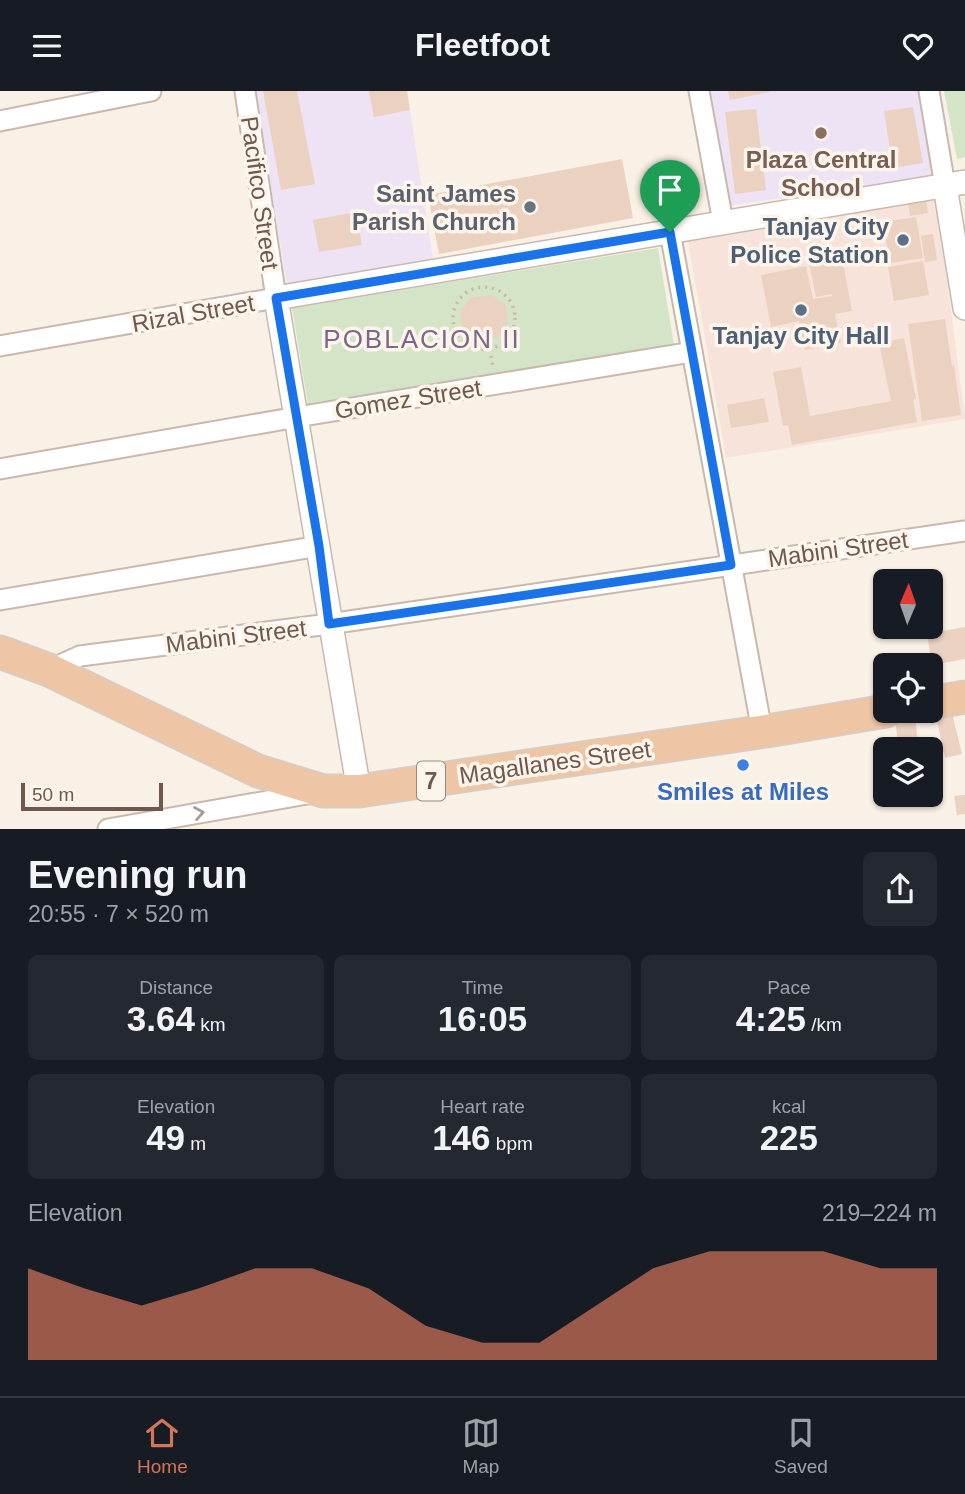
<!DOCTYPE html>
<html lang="en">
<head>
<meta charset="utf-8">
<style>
	:root { --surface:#171b24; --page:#242831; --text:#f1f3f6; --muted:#9ea1a6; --line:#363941; --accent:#d47459 }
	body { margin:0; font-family:Helvetica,sans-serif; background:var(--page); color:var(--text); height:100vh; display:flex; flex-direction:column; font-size:26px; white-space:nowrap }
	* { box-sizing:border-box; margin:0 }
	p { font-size:23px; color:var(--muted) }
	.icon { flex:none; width:38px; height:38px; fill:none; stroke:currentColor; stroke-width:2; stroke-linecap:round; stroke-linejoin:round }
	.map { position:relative; height:738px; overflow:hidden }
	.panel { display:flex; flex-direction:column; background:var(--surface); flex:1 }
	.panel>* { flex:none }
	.needle { width:46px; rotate:2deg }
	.fabs { position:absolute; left:873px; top:478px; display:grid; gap:14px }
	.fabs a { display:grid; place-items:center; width:70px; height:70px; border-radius:10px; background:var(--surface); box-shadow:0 2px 5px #0004; font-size:35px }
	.scale { position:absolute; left:21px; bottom:18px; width:142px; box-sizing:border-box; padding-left:7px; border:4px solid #6f594e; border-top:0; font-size:19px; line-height:24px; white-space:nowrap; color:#6f594e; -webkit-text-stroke:5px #fcf5eb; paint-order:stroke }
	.pin { position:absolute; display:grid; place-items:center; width:60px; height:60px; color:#fff; margin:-72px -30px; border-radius:50% 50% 50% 0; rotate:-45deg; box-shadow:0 0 7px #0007 }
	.pin .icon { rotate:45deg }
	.round { display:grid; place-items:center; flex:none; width:74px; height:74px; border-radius:10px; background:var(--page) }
	.summary { display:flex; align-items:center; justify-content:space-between; height:119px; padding:0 28px }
	h1 { font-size:38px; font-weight:700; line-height:52px }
	.stats { display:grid; grid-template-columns:repeat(3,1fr); gap:10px; height:119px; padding:7px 28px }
	.stats div { display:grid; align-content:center; border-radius:10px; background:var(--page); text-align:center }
	.stats b { font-size:35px; font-weight:700 }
	.stats small { font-size:19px; font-weight:400 }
	.stats p { font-size:19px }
	.chart { height:196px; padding:14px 28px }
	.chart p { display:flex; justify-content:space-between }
	.chart svg { width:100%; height:126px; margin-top:7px; fill:var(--accent); opacity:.7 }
	header { display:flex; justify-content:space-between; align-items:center; height:91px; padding:0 28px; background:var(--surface); font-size:32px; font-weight:700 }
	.dock { display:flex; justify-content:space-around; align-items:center; height:98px; border-top:2px solid var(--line); background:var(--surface); font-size:19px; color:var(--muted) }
	.dock a { display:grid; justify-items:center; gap:4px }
	.dock .on { color:var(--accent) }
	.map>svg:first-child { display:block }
	.commercial { fill:#f8e3da }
	.education { fill:#eee2f5 }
	.green { fill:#d3e5c6 }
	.building { fill:#ebd1c0 }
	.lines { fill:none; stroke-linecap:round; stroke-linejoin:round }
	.minor-casing { stroke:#c9b9ad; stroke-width:23 }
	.tertiary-casing { stroke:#c9b9ad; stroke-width:26 }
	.trunk-casing { stroke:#d4cdca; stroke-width:35 }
	.path { stroke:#d0b5a4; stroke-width:3.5; stroke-dasharray:2 5; stroke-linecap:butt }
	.minor { stroke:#fff; stroke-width:19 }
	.tertiary { stroke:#fff; stroke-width:23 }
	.trunk { stroke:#eec5a5; stroke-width:32 }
	.oneway { stroke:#a99b95 }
	.route-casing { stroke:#fff; stroke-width:14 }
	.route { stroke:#1a73e8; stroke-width:9 }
	.education-dot { fill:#8d6e63; stroke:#fcf5eb; stroke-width:2.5 }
	.worship-dot { fill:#6b7280; stroke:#fcf5eb; stroke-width:2.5 }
	.service-dot { fill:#5c6f8a; stroke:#fcf5eb; stroke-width:2.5 }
	.shop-dot { fill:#3f7fe0; stroke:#fcf5eb; stroke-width:2.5 }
	.labels { text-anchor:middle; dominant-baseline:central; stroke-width:7; stroke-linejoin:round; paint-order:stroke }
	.shield { fill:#fcf5eb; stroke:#99887d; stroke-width:2 }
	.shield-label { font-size:23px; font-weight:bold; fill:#6f594e }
	.education-label { font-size:24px; font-weight:bold; fill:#785e54; stroke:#fcf5eb }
	.street-label { font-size:24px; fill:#6f594e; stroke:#fcf5eb }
	.worship-label { font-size:24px; font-weight:bold; fill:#5b616d; stroke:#fcf5eb; text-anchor:end }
	.service-label { font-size:24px; font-weight:bold; fill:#4e5e75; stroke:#fcf5eb; text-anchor:end }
	.shop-label { font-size:24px; font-weight:bold; fill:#366cbe; stroke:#fcf5eb }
	.neighbourhood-label { font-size:26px; letter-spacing:2px; fill:#7e668b; stroke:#fcf5eb }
</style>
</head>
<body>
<header><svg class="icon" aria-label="menu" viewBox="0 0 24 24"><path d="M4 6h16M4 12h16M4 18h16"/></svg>Fleetfoot<svg class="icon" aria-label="heart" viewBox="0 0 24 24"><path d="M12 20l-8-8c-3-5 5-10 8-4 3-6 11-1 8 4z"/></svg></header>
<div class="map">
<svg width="965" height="738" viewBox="0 0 965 738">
	<rect width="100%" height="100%" fill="#f9f1e5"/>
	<polygon class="commercial" points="936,101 965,328 726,367 687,144"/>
	<g class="education">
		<polygon points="255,0 407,0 433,168 287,194"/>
		<polygon points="706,0 920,0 935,85 726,115"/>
	</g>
	<g class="green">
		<polygon points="944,0 965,0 965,66 957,68"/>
		<polygon points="658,157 674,254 308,314 292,217"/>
	</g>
	<g class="building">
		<polygon points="263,0 297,0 315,93 281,99"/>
		<polygon points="369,0 407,0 410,19 374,26"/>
		<polygon points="728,0 770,0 770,1 730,9"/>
		<polygon points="913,16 923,72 893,77 884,20"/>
		<polygon points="756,18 766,99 735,103 725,21"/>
		<polygon points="622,68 633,127 439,163 428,104"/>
		<polygon points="925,102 928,122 910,125 907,105"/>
		<polygon points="356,121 362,154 319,161 313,129"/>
		<polygon points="916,126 923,167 890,172 883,131"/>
		<polygon points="933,143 937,169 925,171 921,145"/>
		<polygon points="842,166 852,220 835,223 841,252 805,259 799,230 771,236 761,184 806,175 813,208 832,205 832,203 816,206 809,172"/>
		<polygon points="923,170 929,204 894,210 888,176"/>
		<polygon points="492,204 506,214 508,232 497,246 476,249 462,239 460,220 471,207"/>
		<polygon points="945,228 952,275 954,274 961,324 922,330 908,233"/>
		<polygon points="904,247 916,308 913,309 917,331 792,354 788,334 783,335 773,281 801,276 810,325 891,310 879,252"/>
		<polygon points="764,307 769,331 731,337 727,314"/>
		<polygon points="965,536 965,568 932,574 927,543"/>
		<polygon points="952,622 962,663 945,667 936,625"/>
		<polygon points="915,626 919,658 899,658 895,629"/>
		<polygon points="965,704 965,723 957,724 954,705"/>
	</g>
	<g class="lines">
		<g class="minor-casing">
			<g id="minor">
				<polyline points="699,0 723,131"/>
				<polyline points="929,0 945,95"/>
				<polyline points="0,30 151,0"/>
				<polyline points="670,141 762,640"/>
				<polyline points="0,255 276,207 245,0"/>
				<polyline points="0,378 297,326 692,261"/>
				<polyline points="0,509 319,455"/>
				<polyline points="49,579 80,565 329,533 965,440"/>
				<polyline points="108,738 313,702"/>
			</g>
		</g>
		<g class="tertiary-casing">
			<g id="tertiary">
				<polyline points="945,95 965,217"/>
				<path d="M359 700C330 536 305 371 276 207L965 91"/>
			</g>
		</g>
		<g class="trunk-casing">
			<g id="trunk">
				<polyline points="0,561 49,579 258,680 323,700 359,700 773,639 886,620"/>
				<polyline points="931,612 965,606"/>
			</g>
		</g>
		<g class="path">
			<circle cx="484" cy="227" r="31"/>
			<polyline points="490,258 493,277"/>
		</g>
		<use href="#minor" class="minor"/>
		<use href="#tertiary" class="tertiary"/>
		<use href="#trunk" class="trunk"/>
	</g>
	<defs><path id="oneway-chevron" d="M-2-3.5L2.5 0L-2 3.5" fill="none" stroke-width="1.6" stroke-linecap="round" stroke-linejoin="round" transform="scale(1.75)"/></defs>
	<use class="oneway" href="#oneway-chevron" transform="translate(199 722) rotate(-10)"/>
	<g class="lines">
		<g class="route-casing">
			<polygon id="route" points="670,141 731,474 329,533 319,455 276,207"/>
		</g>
		<use href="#route" class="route"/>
	</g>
	<circle class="education-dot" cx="821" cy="42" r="7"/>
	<circle class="worship-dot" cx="530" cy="116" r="7"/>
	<g class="service-dot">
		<circle cx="903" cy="149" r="7"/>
		<circle cx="801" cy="219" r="7"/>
	</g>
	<circle class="shop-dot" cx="743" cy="674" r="7"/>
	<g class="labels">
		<rect class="shield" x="417" y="670.5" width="28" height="39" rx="5"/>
		<g class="shield-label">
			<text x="431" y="690">7</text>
		</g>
		<g class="education-label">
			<text x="821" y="68">Plaza Central<tspan x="821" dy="28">School</tspan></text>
		</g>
		<g class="street-label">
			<text transform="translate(260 102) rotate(82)">Pacifico Street</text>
			<text transform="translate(193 222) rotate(-10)">Rizal Street</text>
			<text transform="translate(408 308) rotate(-9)">Gomez Street</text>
			<text transform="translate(838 458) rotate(-8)">Mabini Street</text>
			<text transform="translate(236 545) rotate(-7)">Mabini Street</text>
			<text transform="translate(555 671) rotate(-8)">Magallanes Street</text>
		</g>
		<g class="worship-label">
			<text x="516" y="102">Saint James<tspan x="516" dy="28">Parish Church</tspan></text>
		</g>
		<g class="service-label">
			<text x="889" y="135">Tanjay City<tspan x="889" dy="28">Police Station</tspan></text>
			<text x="801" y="244" text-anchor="middle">Tanjay City Hall</text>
		</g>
		<g class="shop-label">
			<text x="743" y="700">Smiles at Miles</text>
		</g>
		<g class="neighbourhood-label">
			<text x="422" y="248">POBLACION II</text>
		</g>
	</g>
</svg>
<div class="fabs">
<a><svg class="needle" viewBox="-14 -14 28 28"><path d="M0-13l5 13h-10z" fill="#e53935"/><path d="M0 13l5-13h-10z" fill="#9ea1a6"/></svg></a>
<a><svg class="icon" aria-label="locate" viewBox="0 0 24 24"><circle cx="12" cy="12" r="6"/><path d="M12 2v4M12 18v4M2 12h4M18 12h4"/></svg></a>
<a><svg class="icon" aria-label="layers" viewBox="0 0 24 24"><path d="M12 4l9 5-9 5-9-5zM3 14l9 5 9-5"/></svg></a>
</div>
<div class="scale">50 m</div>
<div class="pin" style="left:670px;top:141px;background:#1e9e55"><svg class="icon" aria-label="arrive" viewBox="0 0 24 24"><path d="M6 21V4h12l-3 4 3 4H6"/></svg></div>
</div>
<section class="panel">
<div class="summary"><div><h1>Evening run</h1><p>20:55 · 7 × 520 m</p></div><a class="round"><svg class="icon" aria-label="share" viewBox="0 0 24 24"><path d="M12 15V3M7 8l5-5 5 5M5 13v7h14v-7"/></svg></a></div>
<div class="stats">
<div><p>Distance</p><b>3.64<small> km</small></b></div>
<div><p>Time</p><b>16:05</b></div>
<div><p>Pace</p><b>4:25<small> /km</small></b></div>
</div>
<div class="stats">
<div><p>Elevation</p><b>49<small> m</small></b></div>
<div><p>Heart rate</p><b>146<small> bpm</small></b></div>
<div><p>kcal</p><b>225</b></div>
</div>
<div class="chart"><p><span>Elevation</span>219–224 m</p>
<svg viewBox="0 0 160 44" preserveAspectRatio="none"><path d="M0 44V12L10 19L20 25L30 19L40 12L50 12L60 19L70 32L80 38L90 38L100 25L110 12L120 6L130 6L140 6L150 12L160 12V44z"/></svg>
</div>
</section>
<nav class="dock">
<a class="on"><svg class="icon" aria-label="home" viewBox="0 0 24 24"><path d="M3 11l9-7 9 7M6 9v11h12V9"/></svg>Home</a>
<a><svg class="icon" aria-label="map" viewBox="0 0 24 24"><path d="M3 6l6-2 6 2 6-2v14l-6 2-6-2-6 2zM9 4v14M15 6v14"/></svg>Map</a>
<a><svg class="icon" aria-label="saved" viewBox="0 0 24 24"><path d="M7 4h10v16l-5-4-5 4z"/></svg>Saved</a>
</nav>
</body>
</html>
